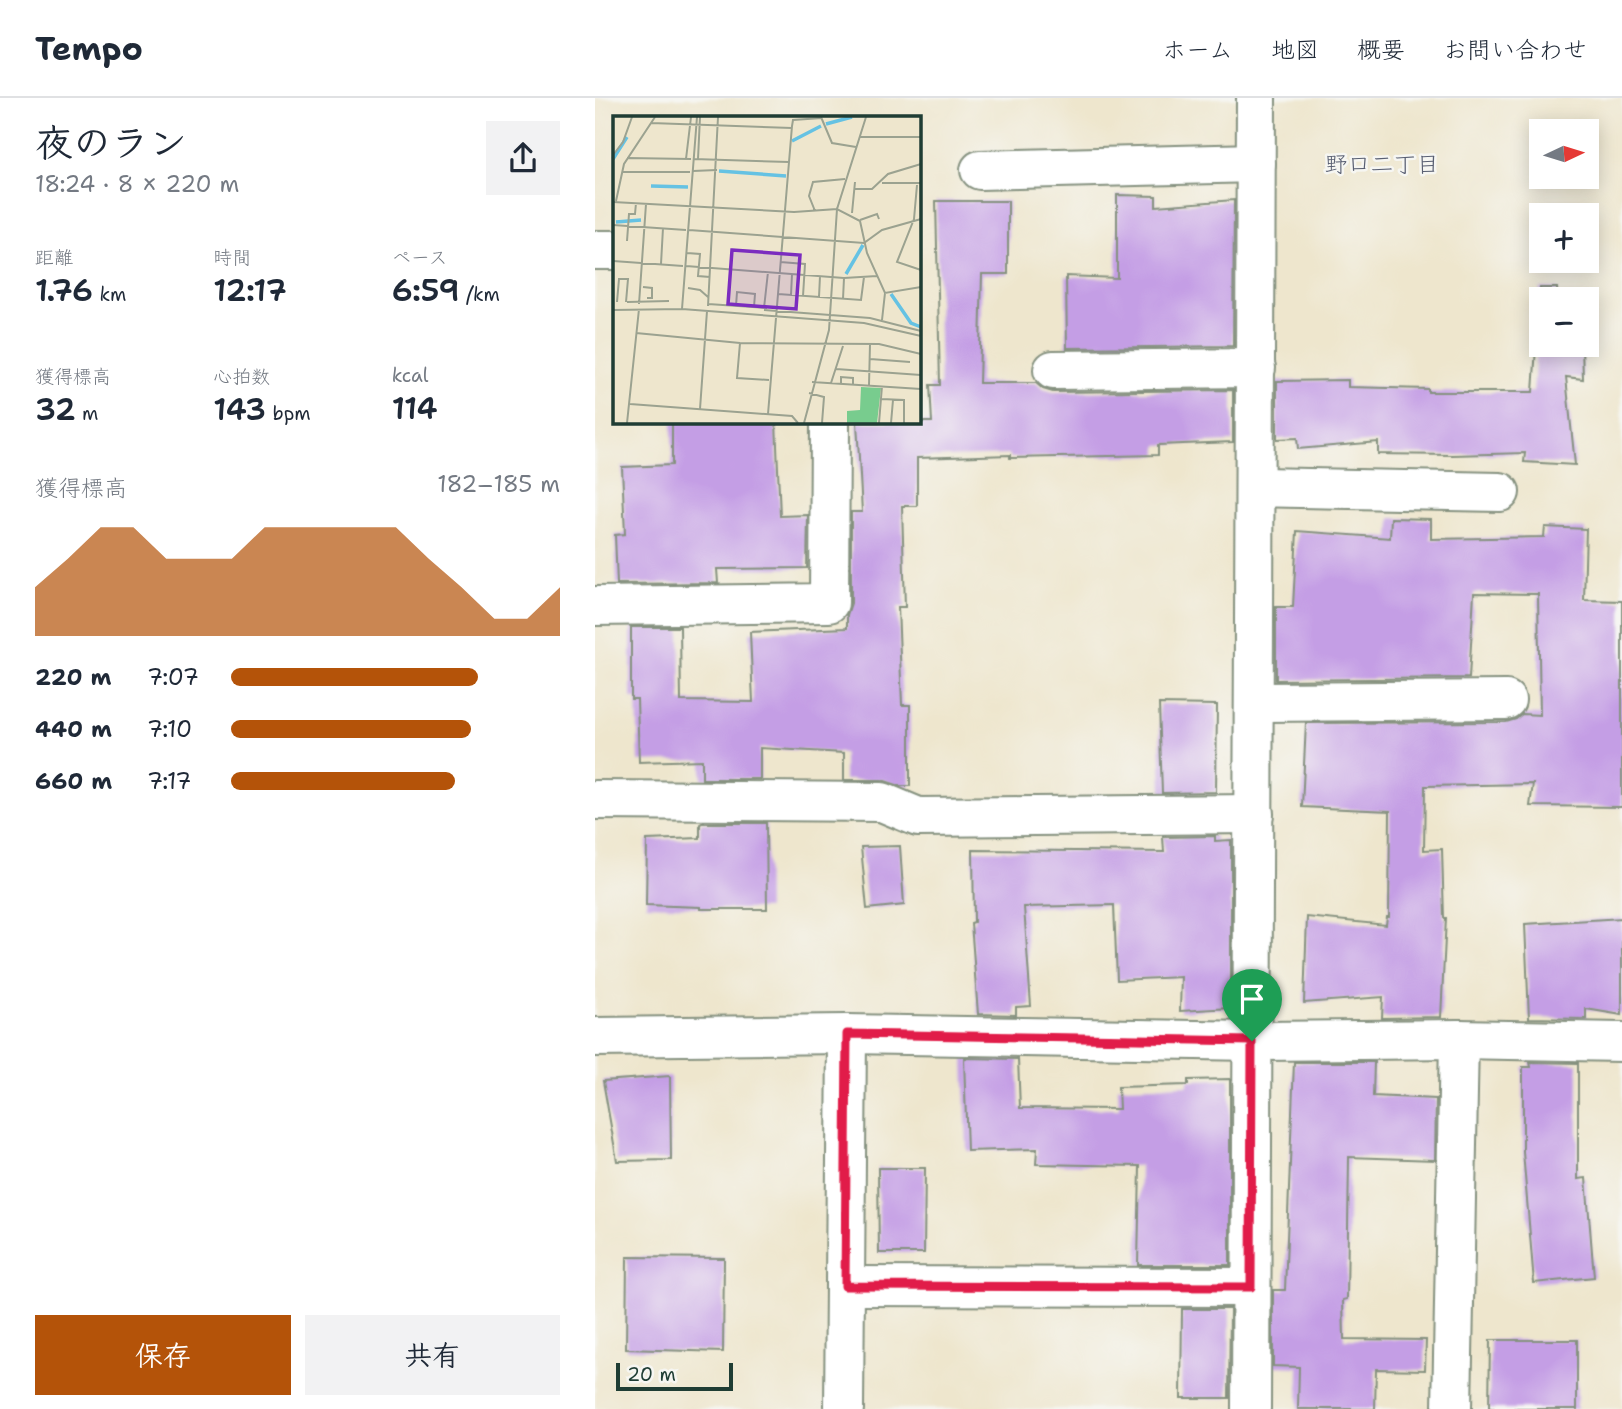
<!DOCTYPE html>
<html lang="ja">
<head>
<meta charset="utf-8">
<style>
	:root { --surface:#fff; --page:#f2f2f3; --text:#1f2937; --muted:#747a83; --line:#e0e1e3; --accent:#b45309 }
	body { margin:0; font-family:"Shantell Sans","Klee One",sans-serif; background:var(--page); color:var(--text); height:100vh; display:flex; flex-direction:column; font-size:26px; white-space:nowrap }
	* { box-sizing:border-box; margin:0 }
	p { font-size:23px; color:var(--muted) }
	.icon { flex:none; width:38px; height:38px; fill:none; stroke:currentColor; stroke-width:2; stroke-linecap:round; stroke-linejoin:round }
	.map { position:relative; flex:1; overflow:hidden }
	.side { display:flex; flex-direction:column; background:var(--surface); width:595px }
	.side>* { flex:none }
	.needle { width:46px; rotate:86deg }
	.buttons { position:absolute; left:934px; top:21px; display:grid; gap:14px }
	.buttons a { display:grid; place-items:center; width:70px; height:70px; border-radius:0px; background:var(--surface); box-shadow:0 4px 18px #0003; font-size:35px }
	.scale { position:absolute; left:21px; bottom:18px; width:117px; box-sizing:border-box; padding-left:7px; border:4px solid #1f3d34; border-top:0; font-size:19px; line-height:24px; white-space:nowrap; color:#1f3d34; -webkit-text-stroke:5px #f6f6f2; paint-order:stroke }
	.pin { position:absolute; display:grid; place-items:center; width:60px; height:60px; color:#fff; margin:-72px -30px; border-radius:50% 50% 50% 0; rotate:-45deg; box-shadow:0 0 7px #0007 }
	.pin .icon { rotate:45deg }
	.round { display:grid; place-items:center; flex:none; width:74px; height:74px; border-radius:0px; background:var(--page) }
	.overview { display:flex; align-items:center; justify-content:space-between; height:119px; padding:0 35px }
	h1 { font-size:38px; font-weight:600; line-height:52px }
	.stats { display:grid; grid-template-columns:repeat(3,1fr); gap:10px; height:119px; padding:7px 35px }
	.stats div { display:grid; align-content:center }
	.stats b { font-size:30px; font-weight:600 }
	.stats small { font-size:19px; font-weight:400 }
	.stats p { font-size:19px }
	.chart { height:196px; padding:14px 35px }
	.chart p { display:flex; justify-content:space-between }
	.chart svg { width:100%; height:126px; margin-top:7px; fill:var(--accent); opacity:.7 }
	.action { display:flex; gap:14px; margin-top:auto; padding:14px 35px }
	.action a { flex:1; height:80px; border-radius:0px; background:var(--accent); color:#fff; font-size:28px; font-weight:600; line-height:80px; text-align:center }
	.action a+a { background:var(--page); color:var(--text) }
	ul { padding:0 35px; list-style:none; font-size:23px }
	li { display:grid; grid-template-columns:112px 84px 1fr; align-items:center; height:52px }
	li i { height:18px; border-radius:9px; background:var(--accent) }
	header { display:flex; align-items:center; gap:42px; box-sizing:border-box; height:98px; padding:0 35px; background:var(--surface); border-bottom:2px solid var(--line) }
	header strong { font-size:33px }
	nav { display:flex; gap:38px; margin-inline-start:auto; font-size:24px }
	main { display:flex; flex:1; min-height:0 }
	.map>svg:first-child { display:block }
	.building { fill:#c49ee5 }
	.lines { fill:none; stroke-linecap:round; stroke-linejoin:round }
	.minor-casing { stroke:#869280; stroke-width:42 }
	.minor { stroke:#fff; stroke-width:38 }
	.route-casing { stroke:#fff; stroke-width:14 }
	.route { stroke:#e11d48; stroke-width:9 }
	.labels { text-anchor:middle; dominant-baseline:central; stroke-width:5; stroke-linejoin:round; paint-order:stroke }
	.neighbourhood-label { font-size:23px; fill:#595f72; stroke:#f6f6f2 }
	.inset-river { fill:none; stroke:#65c2e3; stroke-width:3.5 }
	.inset-road { fill:none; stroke:#9ba290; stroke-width:2 }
	.view { fill:#7b2cbf; fill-opacity:0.15; stroke:#7b2cbf; stroke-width:3.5 }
	.inset-edge { fill:none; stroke:#1f3d34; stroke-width:3.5 }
</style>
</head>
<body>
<header>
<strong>Tempo</strong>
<nav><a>ホーム</a><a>地図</a><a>概要</a><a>お問い合わせ</a></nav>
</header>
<main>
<section class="side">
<div class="overview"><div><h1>夜のラン</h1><p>18:24 · 8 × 220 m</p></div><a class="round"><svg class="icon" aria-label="share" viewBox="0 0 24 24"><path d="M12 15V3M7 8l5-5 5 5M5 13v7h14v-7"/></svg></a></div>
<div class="stats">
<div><p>距離</p><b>1.76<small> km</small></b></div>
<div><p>時間</p><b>12:17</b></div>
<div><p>ペース</p><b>6:59<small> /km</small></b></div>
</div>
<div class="stats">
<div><p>獲得標高</p><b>32<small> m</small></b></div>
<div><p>心拍数</p><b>143<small> bpm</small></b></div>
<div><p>kcal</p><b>114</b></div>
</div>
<div class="chart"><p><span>獲得標高</span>182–185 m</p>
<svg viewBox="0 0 160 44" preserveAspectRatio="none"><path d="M0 44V27L10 17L20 6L30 6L40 17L50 17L60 17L70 6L80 6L90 6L100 6L110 6L120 17L130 27L140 38L150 38L160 27V44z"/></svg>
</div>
<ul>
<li><b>220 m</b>7:07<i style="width:75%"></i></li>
<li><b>440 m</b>7:10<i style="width:73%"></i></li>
<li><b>660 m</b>7:17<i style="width:68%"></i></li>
</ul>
<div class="action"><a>保存</a><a>共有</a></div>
</section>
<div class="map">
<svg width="1027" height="1311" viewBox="0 0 1027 1311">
	<rect width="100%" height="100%" fill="#f6f6f2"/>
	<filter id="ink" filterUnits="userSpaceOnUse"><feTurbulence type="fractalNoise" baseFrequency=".0143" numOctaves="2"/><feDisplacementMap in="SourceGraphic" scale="14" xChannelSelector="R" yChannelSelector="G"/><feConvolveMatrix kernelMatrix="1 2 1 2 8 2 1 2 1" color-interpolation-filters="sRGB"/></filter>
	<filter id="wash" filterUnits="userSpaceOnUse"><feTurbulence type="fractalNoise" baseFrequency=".00686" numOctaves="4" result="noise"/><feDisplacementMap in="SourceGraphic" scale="28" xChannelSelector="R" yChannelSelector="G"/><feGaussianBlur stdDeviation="1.57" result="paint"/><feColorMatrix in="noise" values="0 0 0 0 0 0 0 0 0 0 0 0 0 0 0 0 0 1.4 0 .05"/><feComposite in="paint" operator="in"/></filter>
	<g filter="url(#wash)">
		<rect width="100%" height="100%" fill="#eee6cd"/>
		<g id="blocks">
			<g class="building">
				<polygon points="522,97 561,98 561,108 639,102 638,248 472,250 471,178 522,180"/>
				<polygon points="341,103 413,103 413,176 387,176 384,285 441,285 448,291 458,294 638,292 638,344 563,347 563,357 415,360 415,357 322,360 322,408 307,408 310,509 303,509 307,607 315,607 315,688 305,688 287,682 249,682 249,655 165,650 165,681 107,681 107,662 44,664 42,601 36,601 36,529 85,529 86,603 158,604 155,534 252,530 252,517 256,505 256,414 267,414 262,324 337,324 335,287 345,287"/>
				<polygon points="945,190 962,190 963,201 947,201 947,247 987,247 988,281 971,279 980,367 929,364 930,355 857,357 783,356 783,344 703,351 702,340 682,341 682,283 753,282 753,289 833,291 833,294 938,294"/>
				<polygon points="77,324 181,324 185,418 213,417 212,470 122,471 123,485 22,486 20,437 30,436 27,369 77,367"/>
				<polygon points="796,420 836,421 836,441 949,439 950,429 991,431 989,502 1027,503 1027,709 935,708 938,686 830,688 829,752 847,751 849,820 851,820 846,919 787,920 788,899 709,905 712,819 791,827 792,819 794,819 795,713 707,709 711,625 911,624 921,621 927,616 945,617 943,496 879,495 874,580 681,582 681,509 698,509 702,433 795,440"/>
				<polygon points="564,606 622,607 621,694 567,695"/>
				<polygon points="107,725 171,725 172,811 106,811 106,809 51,807 52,742 105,740 105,726"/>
				<polygon points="620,738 620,743 636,742 636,910 585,913 586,879 522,882 519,807 429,809 436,908 421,909 421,917 383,916 376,825 379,824 378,752 569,754 568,739"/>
				<polygon points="305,748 309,807 272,811 266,749"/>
				<polygon points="1027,820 1027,917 991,911 991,921 934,920 930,826"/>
				<polygon points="369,960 423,961 425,1010 524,1011 523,989 593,987 593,982 635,981 635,1167 543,1167 545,1068 441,1066 442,1051 372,1053"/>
				<polygon points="699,964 779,964 778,998 841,1001 840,1062 754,1059 752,1201 748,1202 749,1241 831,1242 830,1272 781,1271 780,1311 703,1311 704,1269 678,1268 678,1192 690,1192"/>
				<polygon points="935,964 983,965 983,1081 991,1080 999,1179 939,1185 928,1054 928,969 936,969"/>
				<polygon points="75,978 76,1062 22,1063 8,983"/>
				<polygon points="283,1070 330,1070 329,1155 284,1155"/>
				<polygon points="32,1159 129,1160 128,1254 31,1251"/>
				<polygon points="587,1211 635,1211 634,1300 586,1300"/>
				<polygon points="895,1242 982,1242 982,1311 894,1311"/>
			</g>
		</g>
	</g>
	<g filter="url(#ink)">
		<use href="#blocks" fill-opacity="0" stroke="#869280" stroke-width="2"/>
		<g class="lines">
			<g class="minor-casing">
				<g id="minor">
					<polyline points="385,72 661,65"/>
					<polyline points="0,152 19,152"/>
					<polyline points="458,272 661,270"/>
					<polyline points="661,389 905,394"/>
					<polyline points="0,508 234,505 235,324"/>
					<polyline points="659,604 911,602"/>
					<polyline points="0,702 287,704 323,719 659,716"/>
					<polyline points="0,939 252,936 658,943 864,941 1027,944"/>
					<polyline points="250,1188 656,1189"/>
					<polyline points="249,1311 252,936"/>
					<polyline points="656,1311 661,0"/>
					<polyline points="857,1311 864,941"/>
				</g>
			</g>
			<use href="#minor" class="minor"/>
		</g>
	</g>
	<g class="lines" filter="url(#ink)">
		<g class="route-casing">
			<polygon id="route" points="252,936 657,943 656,1189 250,1188"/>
		</g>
		<use href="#route" class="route"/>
	</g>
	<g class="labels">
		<g class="neighbourhood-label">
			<text x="787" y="66">野口二丁目</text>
		</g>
	</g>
	<g transform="translate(18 18)">
		<rect width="308" height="308" fill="#eee6cd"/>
		<path d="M248 271 268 272 264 307H234V295L247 294Z" fill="#78cc8e"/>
		<path class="inset-river" d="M213 8 239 1M179 25 208 10M0 43 14 21M106 55 173 60M38 70 75 71M3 106 28 104M233 158 250 129M278 178 298 207 308 211"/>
		<path class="inset-road" d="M208 1 219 27 243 31M38 7 179 12M246 21H308M0 39 10 26 19 1M14 42 78 43M73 43 78 1M81 43 176 46M85 43 87 1M80 55 104 54M9 56H77M269 67H308M304 69 301 103 284 146 308 154M242 73H259L275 58 308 48M3 85 11 48 42 1M0 86 181 96 224 93 253 1M202 95 196 80 200 66 232 63M239 97 242 66M247 104 264 98 266 103M0 109 73 114M76 114 251 127 269 114 308 103M14 125 16 98H22L23 87M74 137 87 138 85 160 97 161M0 145 70 150M167 146 192 148 190 180M48 148 50 112M73 150 231 162 264 160M30 171 39 172V182H34M75 172 87 174 95 181M165 178 248 184 251 161M178 179 179 158M206 181 207 160M230 183 231 162M4 186 6 163H15L13 186M14 186 56 185M26 188 33 88M95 188 154 192M95 190 105 1M123 190 124 176 142 178 141 191M151 192 155 156M69 193 84 1M0 194 69 193 251 207 308 220M151 194 257 202 308 215M269 204 272 177M23 217 127 227 266 228 308 238M127 227 124 262 156 264M257 243 297 246M223 253 308 259M199 266 308 273M218 267 230 230M228 268V261L240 262V268M256 269 257 228M196 277 211 281 209 307M268 283 291 284V307M17 288 179 300 185 307M87 293 94 195M155 298 179 10 180 4 209 2M14 307 26 193M191 307 216 214 224 93 247 105 254 137 272 177 308 171M266 307 269 270M278 307 280 284"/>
		<path class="view" d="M119 134 187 139 183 193 115 188Z"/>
		<rect width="308" height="308" class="inset-edge"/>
	</g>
</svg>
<div class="buttons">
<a><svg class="needle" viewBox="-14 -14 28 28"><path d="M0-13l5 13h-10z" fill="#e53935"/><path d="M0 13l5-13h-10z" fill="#747a83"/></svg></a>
<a>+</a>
<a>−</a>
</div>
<div class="scale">20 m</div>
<div class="pin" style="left:657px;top:943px;background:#1e9e55"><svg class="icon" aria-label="arrive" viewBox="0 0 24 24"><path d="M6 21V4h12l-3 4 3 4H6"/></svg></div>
</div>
</main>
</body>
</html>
